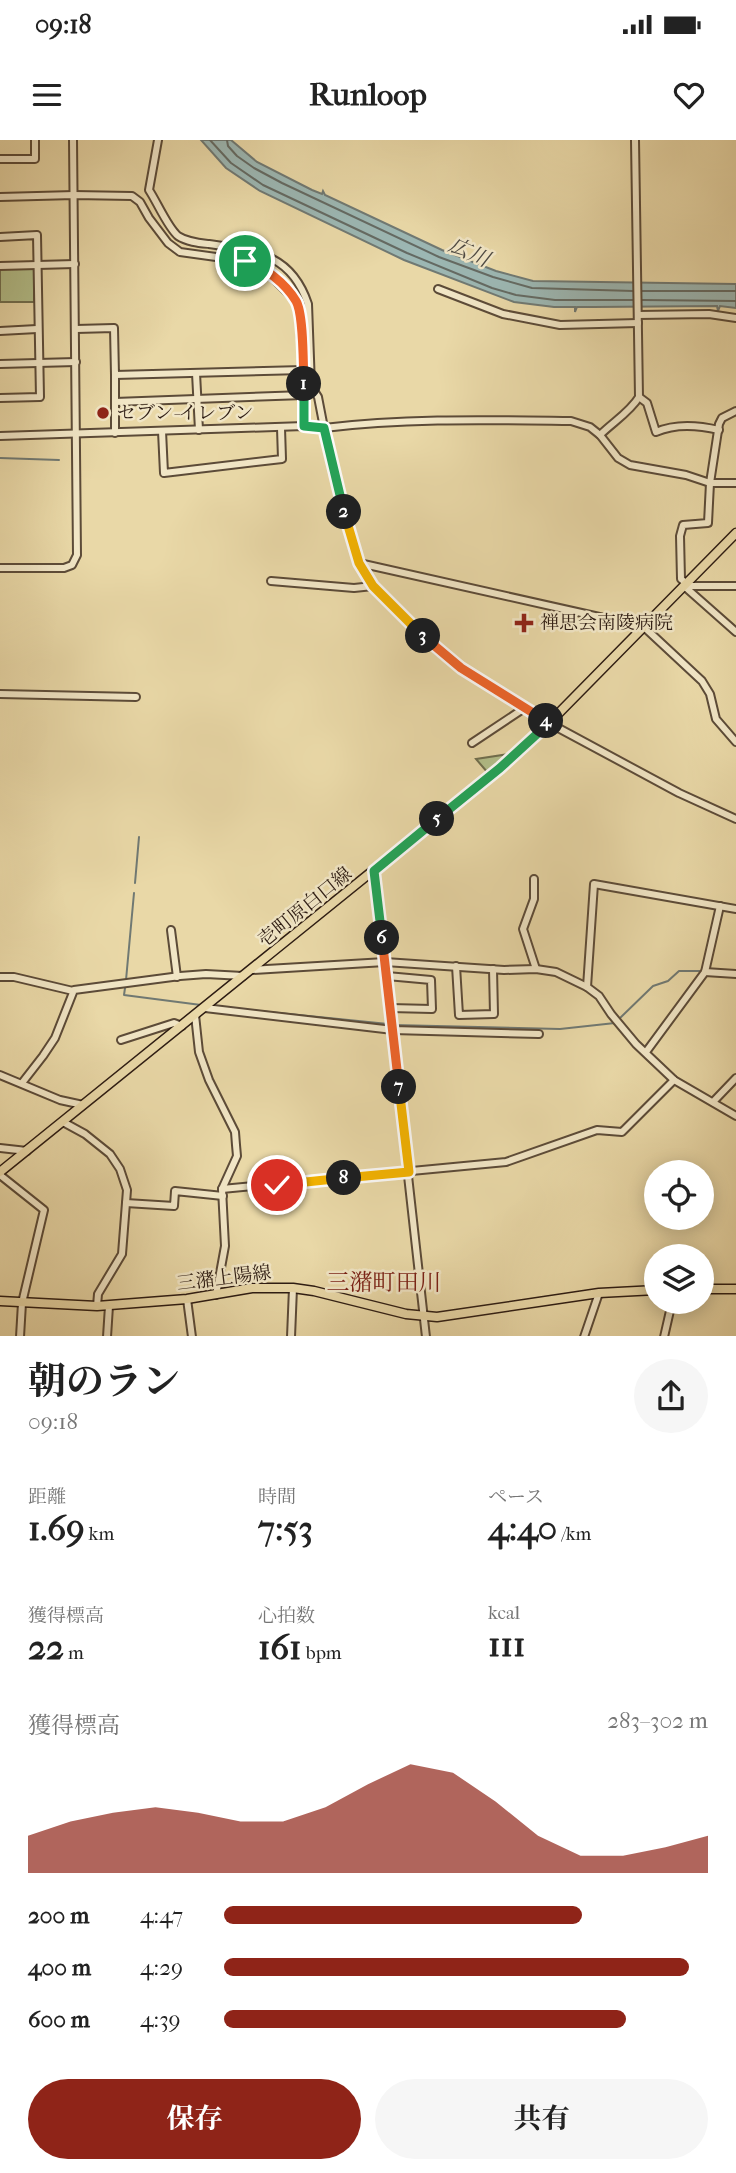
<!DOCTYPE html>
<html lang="ja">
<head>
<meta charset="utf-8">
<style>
	:root { --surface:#fff; --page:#f6f6f6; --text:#222; --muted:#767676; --accent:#8f2418 }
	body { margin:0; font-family:"IM FELL French Canon","Noto Serif JP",serif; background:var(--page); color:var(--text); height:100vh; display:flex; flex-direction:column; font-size:26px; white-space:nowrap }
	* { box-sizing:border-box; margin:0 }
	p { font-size:23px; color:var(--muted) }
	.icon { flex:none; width:38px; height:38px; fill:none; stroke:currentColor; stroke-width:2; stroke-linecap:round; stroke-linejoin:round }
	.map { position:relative; height:1196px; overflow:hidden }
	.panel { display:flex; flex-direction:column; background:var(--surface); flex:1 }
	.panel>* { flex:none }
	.tools { position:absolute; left:644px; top:1020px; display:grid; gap:14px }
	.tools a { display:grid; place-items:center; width:70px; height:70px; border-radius:50%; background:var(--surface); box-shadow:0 4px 18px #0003; font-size:35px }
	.pin { position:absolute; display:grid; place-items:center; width:60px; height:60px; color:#fff; margin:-30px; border:4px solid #fff; border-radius:50%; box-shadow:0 2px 7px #0007 }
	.km { position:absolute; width:35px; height:35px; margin:-18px; border-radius:50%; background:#222; color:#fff; font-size:19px; line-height:35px; text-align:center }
	.round { display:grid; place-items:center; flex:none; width:74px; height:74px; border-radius:37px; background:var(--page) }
	.summary { display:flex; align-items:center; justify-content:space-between; height:119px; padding:0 28px }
	h1 { font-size:38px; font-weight:700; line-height:52px }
	.stats { display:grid; grid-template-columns:repeat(3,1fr); gap:10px; height:119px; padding:7px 28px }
	.stats div { display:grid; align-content:center }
	.stats b { font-size:35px; font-weight:700 }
	.stats small { font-size:19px; font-weight:400 }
	.stats p { font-size:19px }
	.chart { height:196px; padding:14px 28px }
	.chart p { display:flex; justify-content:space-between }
	.chart svg { width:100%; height:126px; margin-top:7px; fill:var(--accent); opacity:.7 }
	.action { display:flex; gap:14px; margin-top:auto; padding:14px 28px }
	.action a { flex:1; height:80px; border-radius:42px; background:var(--accent); color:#fff; font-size:28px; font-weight:700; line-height:80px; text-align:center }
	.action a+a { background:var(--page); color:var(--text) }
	ul { padding:0 28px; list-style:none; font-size:23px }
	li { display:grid; grid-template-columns:112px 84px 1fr; align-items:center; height:52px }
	li i { height:18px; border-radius:9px; background:var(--accent) }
	.status { display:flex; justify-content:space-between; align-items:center; height:49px; padding:0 35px; background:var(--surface); direction:ltr }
	.status svg { height:19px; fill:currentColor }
	header { display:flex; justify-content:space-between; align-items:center; height:91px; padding:0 28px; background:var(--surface); font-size:32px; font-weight:700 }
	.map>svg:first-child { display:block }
	.green { fill:#b3bf8a; stroke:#706e4e; stroke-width:2 }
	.water { fill:#9cb7b3; stroke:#707973; stroke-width:2 }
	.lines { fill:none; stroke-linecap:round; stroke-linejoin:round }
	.shore { stroke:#646a63; stroke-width:2 }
	.stream { stroke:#707973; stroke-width:2 }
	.minor-casing { stroke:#5c4b38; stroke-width:10 }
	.major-casing { stroke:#2d1c13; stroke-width:11 }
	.minor { stroke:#f1e6c6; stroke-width:6 }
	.major { stroke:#e9d8a7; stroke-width:8 }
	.split-1-casing { stroke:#fff; stroke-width:14 }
	.split-2-casing { stroke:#fff; stroke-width:14 }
	.split-3-casing { stroke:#fff; stroke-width:14 }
	.split-4-casing { stroke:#fff; stroke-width:14 }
	.split-5-casing { stroke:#fff; stroke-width:14 }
	.split-6-casing { stroke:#fff; stroke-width:14 }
	.split-7-casing { stroke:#fff; stroke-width:14 }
	.split-8-casing { stroke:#fff; stroke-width:14 }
	.split-9-casing { stroke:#fff; stroke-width:14 }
	.split-1 { stroke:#f0652b; stroke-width:9 }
	.split-2 { stroke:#22a559; stroke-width:9 }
	.split-3 { stroke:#f5b400; stroke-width:9 }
	.split-4 { stroke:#f0652b; stroke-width:9 }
	.split-5 { stroke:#22a559; stroke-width:9 }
	.split-6 { stroke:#22a559; stroke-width:9 }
	.split-7 { stroke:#f0652b; stroke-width:9 }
	.split-8 { stroke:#f5b400; stroke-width:9 }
	.split-9 { stroke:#f5b400; stroke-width:9 }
	.poi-dot { fill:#8f2418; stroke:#f1e6c6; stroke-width:2.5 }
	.labels { text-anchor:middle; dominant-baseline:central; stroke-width:5; stroke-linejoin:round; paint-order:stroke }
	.poi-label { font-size:19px; fill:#2d1c13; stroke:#f1e6c6; text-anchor:start }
	.street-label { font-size:19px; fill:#2d1c13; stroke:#f1e6c6 }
	.water-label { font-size:21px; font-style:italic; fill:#4e4a43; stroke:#f1e6c6 }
	.quarter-label { font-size:23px; fill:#7a1f14; stroke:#f1e6c6 }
</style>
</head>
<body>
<div class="status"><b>09:18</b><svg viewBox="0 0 49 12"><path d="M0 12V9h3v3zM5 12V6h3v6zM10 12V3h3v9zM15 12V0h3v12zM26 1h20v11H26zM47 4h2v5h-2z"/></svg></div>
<header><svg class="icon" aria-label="menu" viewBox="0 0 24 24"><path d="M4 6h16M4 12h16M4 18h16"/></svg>Runloop<svg class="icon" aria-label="heart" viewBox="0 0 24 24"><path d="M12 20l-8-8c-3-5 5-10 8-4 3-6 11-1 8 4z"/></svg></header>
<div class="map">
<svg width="736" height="1197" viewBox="0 0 736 1197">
	<rect width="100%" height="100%" fill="#e9d8a7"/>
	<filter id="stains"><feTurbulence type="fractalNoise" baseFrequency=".00286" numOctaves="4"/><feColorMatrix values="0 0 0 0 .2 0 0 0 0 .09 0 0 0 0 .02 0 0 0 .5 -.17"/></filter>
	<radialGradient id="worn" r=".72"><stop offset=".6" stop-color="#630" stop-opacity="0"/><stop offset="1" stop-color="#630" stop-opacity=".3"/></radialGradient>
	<g class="green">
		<rect x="0" y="128" width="34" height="34"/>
		<polygon points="509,614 488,633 476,619"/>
	</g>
	<polygon class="water" points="201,0 231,0 257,22 312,50 322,54 323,51 325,55 442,110 496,131 533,141 736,144 736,168 720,166 718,171 717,166 593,167 577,167 575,172 575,167 554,167 514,162 404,120 260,51 226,28"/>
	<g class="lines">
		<g class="shore">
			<polyline points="210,0 231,23 263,45 407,113 492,148 516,155 555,160 633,160"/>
			<polyline points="227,0 228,6 237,16 254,28 282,43 439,117 493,137 532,148 633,151"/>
			<polyline points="642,151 736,151"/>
			<polyline points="642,160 736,161"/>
		</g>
		<g class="stream">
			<polyline points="0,318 59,320"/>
			<polyline points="135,743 139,697"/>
			<polyline points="126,840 134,753"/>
			<polyline points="125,848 124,855 201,865"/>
			<polyline points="230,868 388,884"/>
			<polyline points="619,879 653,846 668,841 679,831 703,831"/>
			<polyline points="394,885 560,889 615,883"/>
		</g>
		<g class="minor-casing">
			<g id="minor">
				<path d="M158 0 149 50C157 62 168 88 178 96 187 102 199 103 209 104 255 111 291 113 308 164L311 246 318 257 324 288C406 278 488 280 571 281L590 287 600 295 618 318 630 325 686 335 710 343H736"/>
				<polyline points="0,19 35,19 35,0"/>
				<polyline points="0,57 74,55 132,56 140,62 149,78 168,103 180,112 245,121 262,127 292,157 299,169 303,230 304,286"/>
				<polyline points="0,97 37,95 40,257 0,258"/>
				<polyline points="0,126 75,124"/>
				<polyline points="438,149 503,174 560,185 638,183"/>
				<polyline points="638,175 709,174 736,178"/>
				<polyline points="76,189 114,188 115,235 303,230"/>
				<polyline points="0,191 37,189"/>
				<polyline points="0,224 76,222"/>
				<polyline points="196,233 199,290"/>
				<polyline points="115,235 115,293"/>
				<path d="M639 257 647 263 656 292C676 283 698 285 719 290"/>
				<polyline points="115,262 304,255"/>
				<polyline points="162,291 164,333 282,319 281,288"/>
				<path d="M600 295C613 282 630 272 639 257L635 0"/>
				<polyline points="0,296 304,286 324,288 352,404 359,423 373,446 436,509 461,529 549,583 679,653 736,679"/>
				<polyline points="359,423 644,487 702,541 710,554 716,579 736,602"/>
				<polyline points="0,428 64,428 72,425 77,415 73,0"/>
				<polyline points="271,441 354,448 373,446"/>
				<polyline points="687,444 681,439 680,396 683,385 708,383 710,343 719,284 722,278 736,271"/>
				<polyline points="684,446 736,492"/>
				<polyline points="684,446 736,446"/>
				<polyline points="0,554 136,557"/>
				<polyline points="472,603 526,567"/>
				<polyline points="374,731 426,1197"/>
				<polyline points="534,739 534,759 523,789 536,829"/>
				<polyline points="171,790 177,837"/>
				<polyline points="456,826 459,875 494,874 493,829"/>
				<polyline points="252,830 385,822 504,830 536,829 556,832 587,847 599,856 611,874 636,904 674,940 736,976"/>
				<polyline points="705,832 736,834"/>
				<polyline points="387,836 431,840 432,869 390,868"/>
				<polyline points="0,837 14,837 73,851"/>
				<polyline points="587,847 594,744 736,769"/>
				<polyline points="205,868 393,890 539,894"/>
				<polyline points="195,875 199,912 209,940 235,992 236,1005 237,1016 222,1049 225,1106 216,1155"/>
				<polyline points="121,900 174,883 182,886"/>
				<polyline points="646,912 705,832 720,766"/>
				<polyline points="0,935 60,960 83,965"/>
				<polyline points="22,943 43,916 55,898 74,850 180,836 206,834 243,836"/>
				<polyline points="713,962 736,938"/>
				<polyline points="63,982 85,994 110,1014 120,1029 127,1050 122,1114 98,1154 97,1166"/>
				<polyline points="0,1008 27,1011"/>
				<polyline points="0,1035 44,1070 22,1163 20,1197"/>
				<polyline points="222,1049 506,1022 597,990 622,992 674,940"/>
				<polyline points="126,1063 174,1066 175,1051 223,1056"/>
				<polyline points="187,1159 192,1197"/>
				<polyline points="107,1197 109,1166"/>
				<polyline points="291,1197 293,1148"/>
				<polyline points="584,1197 599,1153"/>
				<polyline points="664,1197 672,1162"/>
			</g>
		</g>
		<g class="major-casing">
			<g id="major">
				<polyline points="0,1032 500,628 549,583 736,393"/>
				<polyline points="702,1149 736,1149"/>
				<polyline points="0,1161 97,1166 187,1159 252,1148 293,1148 314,1151 406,1174 437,1177 599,1153 656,1150"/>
			</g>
		</g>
		<use href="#minor" class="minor"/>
		<use href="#major" class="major"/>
	</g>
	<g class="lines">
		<g class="split-1-casing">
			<path id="split-1" d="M245 121C264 126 286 144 296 161 304 174 303 227 304 244"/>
		</g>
		<g class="split-2-casing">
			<polyline id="split-2" points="304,244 304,286 324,288 344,372"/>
		</g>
		<g class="split-3-casing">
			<polyline id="split-3" points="344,372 359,423 373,446 423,496"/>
		</g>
		<g class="split-4-casing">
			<polyline id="split-4" points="423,496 461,528 546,581"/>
		</g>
		<g class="split-5-casing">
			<polyline id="split-5" points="437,679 500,628 549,583 546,581"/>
		</g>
		<g class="split-6-casing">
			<polyline id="split-6" points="382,798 374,731 437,679"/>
		</g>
		<g class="split-7-casing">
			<polyline id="split-7" points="382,798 399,947"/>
		</g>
		<g class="split-8-casing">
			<polyline id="split-8" points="344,1038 409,1032 399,947"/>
		</g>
		<g class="split-9-casing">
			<polyline id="split-9" points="277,1045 344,1038"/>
		</g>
		<use href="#split-1" class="split-1"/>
		<use href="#split-2" class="split-2"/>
		<use href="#split-3" class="split-3"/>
		<use href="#split-4" class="split-4"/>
		<use href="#split-5" class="split-5"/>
		<use href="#split-6" class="split-6"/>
		<use href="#split-7" class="split-7"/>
		<use href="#split-8" class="split-8"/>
		<use href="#split-9" class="split-9"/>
	</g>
	<g class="poi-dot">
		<circle cx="103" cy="273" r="7"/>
		<path d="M520.5 472.5h7v7h7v7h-7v7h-7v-7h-7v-7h7z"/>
	</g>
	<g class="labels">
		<g class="poi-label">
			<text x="117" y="273">セブン-イレブン</text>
			<text x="540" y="483">禅思会南陵病院</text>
		</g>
		<g class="street-label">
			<text transform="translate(305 767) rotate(-39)">壱町原白口線</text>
			<text transform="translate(224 1138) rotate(-7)">三潴上陽線</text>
		</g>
		<g class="water-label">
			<text transform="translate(469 112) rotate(24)">広川</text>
		</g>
		<g class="quarter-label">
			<text x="384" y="1142">三潴町田川</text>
		</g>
	</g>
	<rect width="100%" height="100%" filter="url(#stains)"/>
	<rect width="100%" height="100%" fill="url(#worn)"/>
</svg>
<div class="tools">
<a><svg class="icon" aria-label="locate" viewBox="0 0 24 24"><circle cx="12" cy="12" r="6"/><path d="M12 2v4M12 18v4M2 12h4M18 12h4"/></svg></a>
<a><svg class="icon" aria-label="layers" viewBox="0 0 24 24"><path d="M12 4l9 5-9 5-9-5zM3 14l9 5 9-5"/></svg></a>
</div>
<div class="pin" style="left:245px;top:121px;background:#1e9e55"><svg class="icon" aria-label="arrive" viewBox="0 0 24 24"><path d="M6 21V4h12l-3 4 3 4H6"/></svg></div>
<div class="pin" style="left:277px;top:1045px;background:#d93025"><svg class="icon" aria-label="check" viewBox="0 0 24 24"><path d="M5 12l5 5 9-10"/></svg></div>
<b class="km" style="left:304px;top:244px">1</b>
<b class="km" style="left:344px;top:372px">2</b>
<b class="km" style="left:423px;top:496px">3</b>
<b class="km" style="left:546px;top:581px">4</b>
<b class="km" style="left:437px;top:679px">5</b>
<b class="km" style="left:382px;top:798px">6</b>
<b class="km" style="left:399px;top:947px">7</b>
<b class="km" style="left:344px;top:1038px">8</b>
</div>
<section class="panel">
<div class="summary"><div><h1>朝のラン</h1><p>09:18</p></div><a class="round"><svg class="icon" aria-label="share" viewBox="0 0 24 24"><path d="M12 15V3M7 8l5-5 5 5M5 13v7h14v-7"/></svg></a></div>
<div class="stats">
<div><p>距離</p><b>1.69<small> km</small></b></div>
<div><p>時間</p><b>7:53</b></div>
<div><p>ペース</p><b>4:40<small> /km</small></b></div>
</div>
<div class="stats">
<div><p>獲得標高</p><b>22<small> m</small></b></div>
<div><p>心拍数</p><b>161<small> bpm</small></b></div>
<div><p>kcal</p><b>111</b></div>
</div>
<div class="chart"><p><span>獲得標高</span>283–302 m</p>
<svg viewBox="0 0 160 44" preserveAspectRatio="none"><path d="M0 44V31L10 26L20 23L30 21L40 23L50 26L60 26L70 21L80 13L90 6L100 9L110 19L120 31L130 38L140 38L150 35L160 31V44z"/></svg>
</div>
<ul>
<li><b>200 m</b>4:47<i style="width:74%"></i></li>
<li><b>400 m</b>4:29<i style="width:96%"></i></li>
<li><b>600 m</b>4:39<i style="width:83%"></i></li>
</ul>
<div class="action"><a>保存</a><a>共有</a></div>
</section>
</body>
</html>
